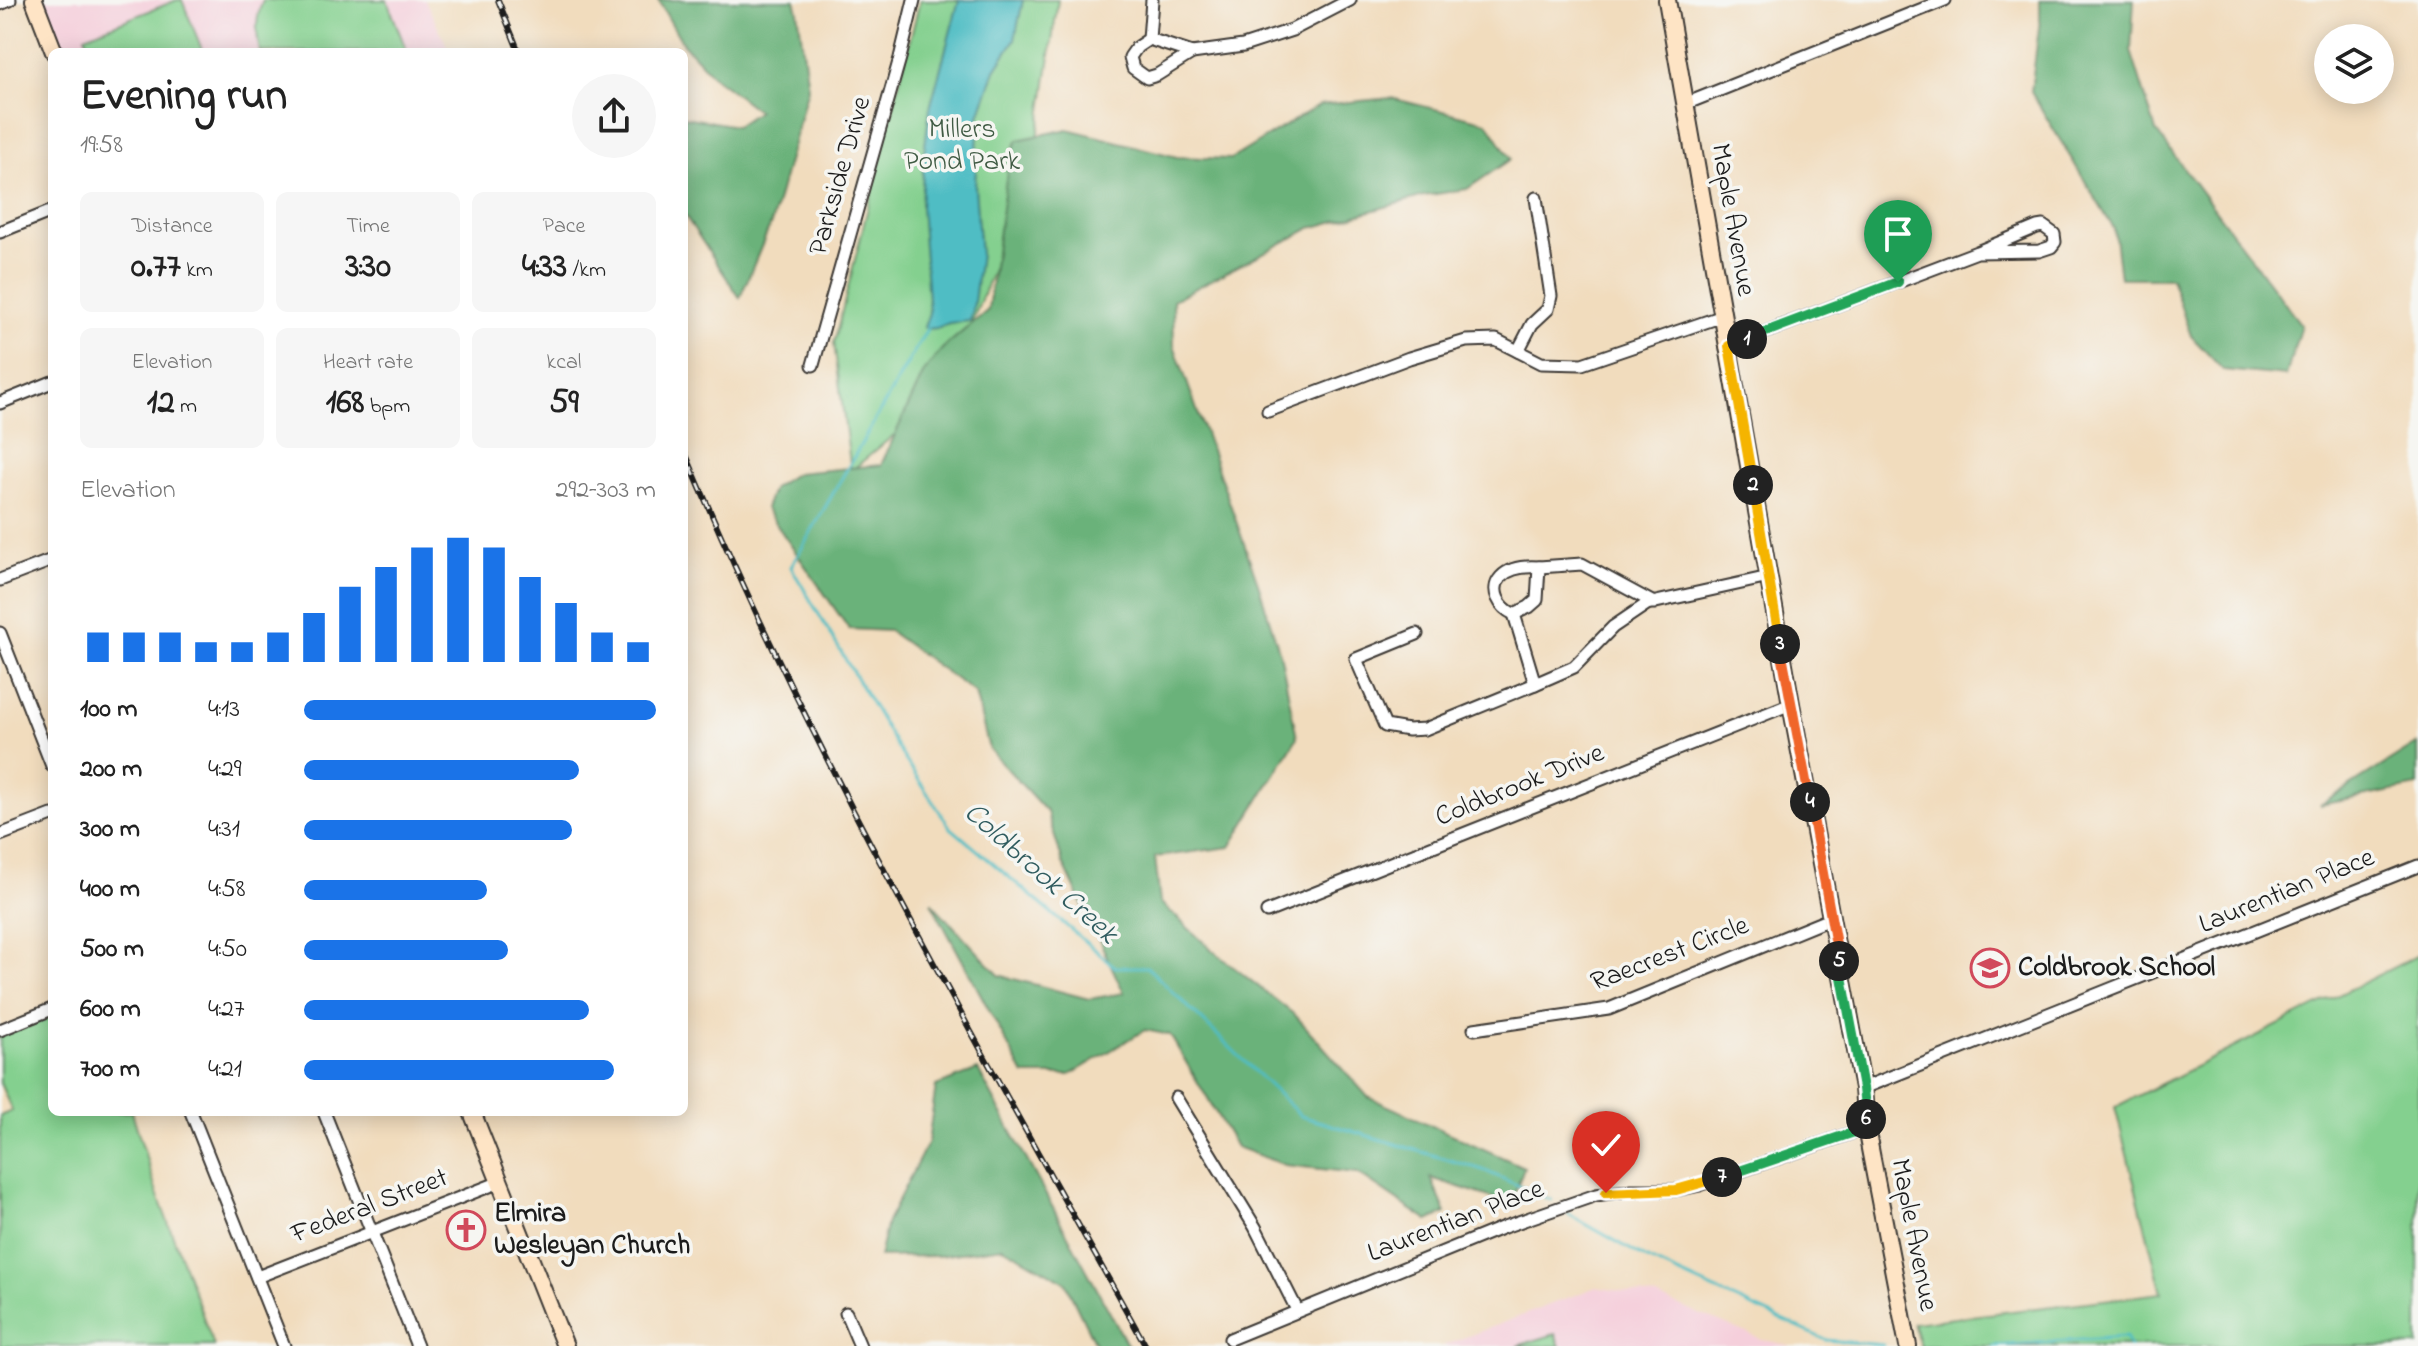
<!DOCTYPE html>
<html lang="en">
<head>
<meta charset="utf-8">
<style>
	:root { --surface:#fff; --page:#f6f6f6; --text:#222; --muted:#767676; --accent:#1a73e8 }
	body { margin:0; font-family:"Indie Flower",sans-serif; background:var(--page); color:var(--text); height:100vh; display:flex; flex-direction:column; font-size:30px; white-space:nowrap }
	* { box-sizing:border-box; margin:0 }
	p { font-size:26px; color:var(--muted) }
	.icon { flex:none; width:44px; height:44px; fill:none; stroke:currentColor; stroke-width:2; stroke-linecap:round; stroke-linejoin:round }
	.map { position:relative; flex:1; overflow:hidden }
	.details { position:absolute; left:48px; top:48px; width:640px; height:1068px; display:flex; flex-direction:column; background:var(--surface); border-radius:12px; box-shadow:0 4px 20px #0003 }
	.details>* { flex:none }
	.fabs { position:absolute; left:2314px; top:24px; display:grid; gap:16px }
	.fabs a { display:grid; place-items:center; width:80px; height:80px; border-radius:50%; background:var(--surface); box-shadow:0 4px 20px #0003; font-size:40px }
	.pin { position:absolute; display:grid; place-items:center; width:68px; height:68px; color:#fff; margin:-82px -34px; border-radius:50% 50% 50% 0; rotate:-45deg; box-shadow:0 0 8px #0007 }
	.pin .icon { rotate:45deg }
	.km { position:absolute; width:40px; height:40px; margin:-20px; border-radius:50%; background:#222; color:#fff; font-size:22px; line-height:40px; text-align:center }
	.round { display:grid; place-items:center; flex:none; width:84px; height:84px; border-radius:42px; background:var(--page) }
	.head { display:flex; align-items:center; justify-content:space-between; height:136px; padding:0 32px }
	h1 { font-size:44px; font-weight:700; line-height:60px }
	.figures { display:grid; grid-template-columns:repeat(3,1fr); gap:12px; height:136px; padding:8px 32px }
	.figures div { display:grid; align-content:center; border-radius:12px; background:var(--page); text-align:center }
	.figures b { font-size:34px; font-weight:700 }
	.figures small { font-size:22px; font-weight:400 }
	.figures p { font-size:22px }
	.chart { height:224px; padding:16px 32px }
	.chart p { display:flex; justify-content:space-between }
	.chart svg { width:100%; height:144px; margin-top:8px; stroke:var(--accent); stroke-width:6 }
	ul { padding:0 32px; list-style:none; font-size:26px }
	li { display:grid; grid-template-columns:128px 96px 1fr; align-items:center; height:60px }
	li i { height:20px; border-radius:10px; background:var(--accent) }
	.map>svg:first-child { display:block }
	.built { fill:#f5cfdb }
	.green { fill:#84d08f; stroke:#507656; stroke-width:2 }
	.forest { fill:#6bb27a; stroke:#44674b; stroke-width:2 }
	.water { fill:#4fbdc4; stroke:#366c70; stroke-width:2 }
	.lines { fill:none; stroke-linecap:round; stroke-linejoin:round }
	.stream { stroke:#4fbdc4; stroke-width:3 }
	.street-casing { stroke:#3c3934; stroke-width:15 }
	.secondary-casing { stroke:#3c3934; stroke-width:20 }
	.street { stroke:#fff; stroke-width:11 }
	.secondary { stroke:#fee4c5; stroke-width:16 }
	.rail-casing { stroke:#1c1c1c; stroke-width:6 }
	.rail { stroke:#f6f6f2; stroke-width:3; stroke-dasharray:9; stroke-linecap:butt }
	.split-1-casing { stroke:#fff; stroke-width:16 }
	.split-2-casing { stroke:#fff; stroke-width:16 }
	.split-3-casing { stroke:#fff; stroke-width:16 }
	.split-4-casing { stroke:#fff; stroke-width:16 }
	.split-5-casing { stroke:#fff; stroke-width:16 }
	.split-6-casing { stroke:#fff; stroke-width:16 }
	.split-7-casing { stroke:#fff; stroke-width:16 }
	.split-8-casing { stroke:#fff; stroke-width:16 }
	.split-1 { stroke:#22a559; stroke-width:10 }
	.split-2 { stroke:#f5b400; stroke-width:10 }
	.split-3 { stroke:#f5b400; stroke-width:10 }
	.split-4 { stroke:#f0652b; stroke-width:10 }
	.split-5 { stroke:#f0652b; stroke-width:10 }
	.split-6 { stroke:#22a559; stroke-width:10 }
	.split-7 { stroke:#22a559; stroke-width:10 }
	.split-8 { stroke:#f5b400; stroke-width:10 }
	.labels { text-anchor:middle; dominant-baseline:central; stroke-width:7; stroke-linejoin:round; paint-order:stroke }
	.park-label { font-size:28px; fill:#405b44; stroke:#f6f6f2 }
	.street-label { font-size:28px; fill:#1c1c1c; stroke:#f6f6f2 }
	.poi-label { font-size:28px; font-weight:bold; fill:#1c1c1c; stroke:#f6f6f2; text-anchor:start }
	.water-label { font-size:30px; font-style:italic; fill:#305c5f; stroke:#f6f6f2 }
</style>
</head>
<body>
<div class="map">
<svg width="2418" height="1346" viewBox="0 0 2418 1346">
	<rect width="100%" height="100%" fill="#f6f6f2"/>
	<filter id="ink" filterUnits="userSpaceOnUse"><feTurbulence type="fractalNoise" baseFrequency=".0125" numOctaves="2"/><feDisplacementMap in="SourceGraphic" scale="16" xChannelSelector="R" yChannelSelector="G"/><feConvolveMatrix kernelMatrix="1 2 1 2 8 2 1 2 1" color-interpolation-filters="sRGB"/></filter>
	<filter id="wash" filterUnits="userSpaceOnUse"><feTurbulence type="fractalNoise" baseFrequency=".006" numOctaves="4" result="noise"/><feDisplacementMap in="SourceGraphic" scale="32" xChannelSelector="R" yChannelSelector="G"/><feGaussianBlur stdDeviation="1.8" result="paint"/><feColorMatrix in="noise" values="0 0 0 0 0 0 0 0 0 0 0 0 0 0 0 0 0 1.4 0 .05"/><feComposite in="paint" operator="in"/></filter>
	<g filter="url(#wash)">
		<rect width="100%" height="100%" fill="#f1dcbd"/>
		<g class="built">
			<polygon points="42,0 425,0 450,52 63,52"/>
			<polygon points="1596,1287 1657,1297 1764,1340 1791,1346 1442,1346"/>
		</g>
		<g class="green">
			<polygon points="177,0 182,0 203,52 92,52 85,36"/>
			<path d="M263 0H387L407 52H260C256 33 255 18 263 0Z"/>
			<polygon points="920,0 1058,0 1034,166 944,393 851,471 834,343"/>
			<polygon points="2418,955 2418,1346 1920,1346 1913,1323 2162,1293 2115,1107"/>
			<polygon points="52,1017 52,1112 132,1112 157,1193 214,1346 0,1346 0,1116 12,1111 0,1083 0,1036"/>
			<polygon points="1555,1334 1560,1346 1517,1346"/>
		</g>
		<g class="forest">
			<polygon points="658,0 795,0 798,11 808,88 772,221 740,298 684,214 684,117 736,126 758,111 715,78 683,44"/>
			<polygon points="2040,0 2134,0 2131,51 2156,131 2301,325 2286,376 2223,370 2191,336 2171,278 2120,278 2114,229 2031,92 2040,19"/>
			<polygon points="1391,98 1487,122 1511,159 1467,189 1424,196 1311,228 1173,300 1174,345 1259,586 1281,657 1297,738 1230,847 1155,857 1160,902 1212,950 1296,1016 1368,1097 1524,1167 1511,1204 1431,1178 1446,1213 1428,1221 1357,1173 1285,1165 1236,1147 1170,1035 1145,1030 1070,1075 1024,1075 931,902 999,975 1089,999 1124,993 1063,863 1047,812 989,749 975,693 889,631 849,629 765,508 773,488 796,473 881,465 924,372 942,349 988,310 1009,157 1018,140 1068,129 1177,157 1231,159 1319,105"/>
			<polygon points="2418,743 2418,786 2320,805"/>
			<polygon points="978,1070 1128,1346 1096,1346 1065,1282 1003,1247 939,1256 879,1257 887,1222 928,1142 936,1086"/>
		</g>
		<polygon class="water" points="959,0 1023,0 1015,39 995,70 979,116 975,186 980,254 973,310 970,321 949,323 937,328 927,329 924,327 929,313 921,207 924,153 930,108"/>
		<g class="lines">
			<g class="stream">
				<polyline points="927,329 791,567 900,752 950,827 1115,967 1147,967 1301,1116 1483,1170 1551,1200"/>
				<polyline points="1568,1214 1649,1260 1826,1340 1883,1345"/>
				<polyline points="1993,1346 2125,1337 2129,1346"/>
			</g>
		</g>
	</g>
	<g filter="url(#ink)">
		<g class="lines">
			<g class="street-casing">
				<g id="street">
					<polyline points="1152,0 1149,39 1192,53 1243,46 1292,30 1350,0"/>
					<polyline points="0,4 10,0"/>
					<polyline points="1149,39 1137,47 1130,57 1133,68 1147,78 1157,75 1192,53"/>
					<polyline points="1685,104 1945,0"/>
					<polyline points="0,232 52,211"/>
					<polyline points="1729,346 1977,252 2039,251 2051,247 2055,242 2054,234 2043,226 2037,227 1977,252"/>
					<polyline points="1518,351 1532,324 1548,309 1551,296 1536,198"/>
					<polyline points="813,365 900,58 914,0"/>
					<polyline points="0,403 52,382"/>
					<polyline points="1268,411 1409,358 1466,341 1496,340 1541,363 1582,364 1723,316"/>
					<polyline points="0,580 52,560"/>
					<polyline points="1654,603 1582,564 1539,567 1537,600 1529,607 1514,614 1535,684 1574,667 1613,627 1647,604 1769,577"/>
					<path d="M1514 614C1500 608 1489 590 1501 577 1510 567 1526 566 1539 567"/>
					<polyline points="0,633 52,766"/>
					<polyline points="1417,634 1356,659 1385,726 1408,730 1425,729 1535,684"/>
					<polyline points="0,835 52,815"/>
					<polyline points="1267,912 1791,704"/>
					<polyline points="1474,1029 1609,1009 1832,918"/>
					<polyline points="0,1030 52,1009"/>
					<polyline points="1863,1088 2418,866"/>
					<polyline points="1176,1098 1255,1227 1297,1310"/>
					<polyline points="191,1112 284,1346"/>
					<polyline points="324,1112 417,1346"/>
					<polyline points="257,1277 500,1182"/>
					<polyline points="846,1313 860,1346"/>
					<polyline points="1230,1339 1504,1227 1596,1195 1632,1190 1676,1190 1700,1185 1866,1128"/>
				</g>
			</g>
			<g class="secondary-casing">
				<g id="secondary">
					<polyline points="34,0 54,52"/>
					<polyline points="1667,0 1791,704 1863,1088 1866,1128 1908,1346"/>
					<polyline points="472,1112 565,1346"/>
				</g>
			</g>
			<use href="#street" class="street"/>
			<use href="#secondary" class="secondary"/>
			<g class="rail-casing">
				<g id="rail">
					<polyline points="498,0 519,52"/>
					<path d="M684 450C814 761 982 1052 1146 1346"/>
				</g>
			</g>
			<use href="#rail" class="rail"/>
		</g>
	</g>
	<g class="lines" filter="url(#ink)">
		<g class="split-1-casing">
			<polyline id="split-1" points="1747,339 1898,282"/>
		</g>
		<g class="split-2-casing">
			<polyline id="split-2" points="1747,339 1729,346 1753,485"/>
		</g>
		<g class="split-3-casing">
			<polyline id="split-3" points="1753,485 1780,644"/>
		</g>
		<g class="split-4-casing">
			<polyline id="split-4" points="1780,644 1810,802"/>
		</g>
		<g class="split-5-casing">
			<polyline id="split-5" points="1810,802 1839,961"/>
		</g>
		<g class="split-6-casing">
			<polyline id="split-6" points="1839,961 1863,1088 1866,1119"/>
		</g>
		<g class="split-7-casing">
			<polyline id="split-7" points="1722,1177 1866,1128 1866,1119"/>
		</g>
		<g class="split-8-casing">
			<polyline id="split-8" points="1606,1193 1676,1190 1722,1177"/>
		</g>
		<use href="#split-1" class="split-1"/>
		<use href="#split-2" class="split-2"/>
		<use href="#split-3" class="split-3"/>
		<use href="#split-4" class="split-4"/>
		<use href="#split-5" class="split-5"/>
		<use href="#split-6" class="split-6"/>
		<use href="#split-7" class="split-7"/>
		<use href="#split-8" class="split-8"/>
	</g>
	<defs>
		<g id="school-ring" transform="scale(2)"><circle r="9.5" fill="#f6f6f2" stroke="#d1495b" stroke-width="1.5"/><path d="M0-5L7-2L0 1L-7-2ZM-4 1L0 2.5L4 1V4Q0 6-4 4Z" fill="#d1495b"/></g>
		<g id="church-ring" transform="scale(2)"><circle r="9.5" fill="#f6f6f2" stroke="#d1495b" stroke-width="1.5"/><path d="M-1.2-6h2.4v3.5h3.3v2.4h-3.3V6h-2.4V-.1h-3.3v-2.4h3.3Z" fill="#d1495b"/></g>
	</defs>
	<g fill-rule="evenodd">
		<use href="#school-ring" x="1990" y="968"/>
		<use href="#church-ring" x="466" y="1230"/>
	</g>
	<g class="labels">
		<g class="park-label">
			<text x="962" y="130">Millers<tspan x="962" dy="32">Pond Park</tspan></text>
		</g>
		<g class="street-label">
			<text transform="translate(841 176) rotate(-74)">Parkside Drive</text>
			<text transform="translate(1732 220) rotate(80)">Maple Avenue</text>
			<text transform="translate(1520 786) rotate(-22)">Coldbrook Drive</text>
			<text transform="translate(2287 892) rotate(-22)">Laurentian Place</text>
			<text transform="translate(1670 955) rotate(-21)">Raecrest Circle</text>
			<text transform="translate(370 1207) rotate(-21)">Federal Street</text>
			<text transform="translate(1456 1222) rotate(-21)">Laurentian Place</text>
			<text transform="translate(1913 1235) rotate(79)">Maple Avenue</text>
		</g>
		<g class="poi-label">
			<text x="2018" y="968">Coldbrook School</text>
			<text x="494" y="1214">Elmira<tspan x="494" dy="32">Wesleyan Church</tspan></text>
		</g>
		<g class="water-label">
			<text transform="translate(1040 874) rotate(42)">Coldbrook Creek</text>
		</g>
	</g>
</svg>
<div class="fabs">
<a><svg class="icon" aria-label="layers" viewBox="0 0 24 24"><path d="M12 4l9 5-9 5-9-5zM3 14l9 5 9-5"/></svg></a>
</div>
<div class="pin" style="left:1898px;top:282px;background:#1e9e55"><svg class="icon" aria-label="arrive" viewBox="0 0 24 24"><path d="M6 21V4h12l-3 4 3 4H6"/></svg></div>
<div class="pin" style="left:1606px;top:1193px;background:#d93025"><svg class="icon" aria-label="check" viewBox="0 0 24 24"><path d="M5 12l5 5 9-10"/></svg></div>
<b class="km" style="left:1747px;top:339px">1</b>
<b class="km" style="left:1753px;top:485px">2</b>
<b class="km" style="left:1780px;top:644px">3</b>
<b class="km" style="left:1810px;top:802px">4</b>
<b class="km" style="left:1839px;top:961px">5</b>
<b class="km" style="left:1866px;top:1119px">6</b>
<b class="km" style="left:1722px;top:1177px">7</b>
<section class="details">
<div class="head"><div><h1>Evening run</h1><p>19:58</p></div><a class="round"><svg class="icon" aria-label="share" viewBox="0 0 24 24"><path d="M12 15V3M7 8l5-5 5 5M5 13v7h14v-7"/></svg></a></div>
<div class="figures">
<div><p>Distance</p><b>0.77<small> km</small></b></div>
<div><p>Time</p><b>3:30</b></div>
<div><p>Pace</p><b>4:33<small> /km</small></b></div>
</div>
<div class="figures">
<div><p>Elevation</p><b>12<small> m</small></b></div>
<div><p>Heart rate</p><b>168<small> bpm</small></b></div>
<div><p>kcal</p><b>59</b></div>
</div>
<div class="chart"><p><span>Elevation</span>292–303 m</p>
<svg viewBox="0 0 160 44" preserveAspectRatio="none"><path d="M5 44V35M15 44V35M25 44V35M35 44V38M45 44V38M55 44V35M65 44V29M75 44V21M85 44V15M95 44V9M105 44V6M115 44V9M125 44V18M135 44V26M145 44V35M155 44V38"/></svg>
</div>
<ul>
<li><b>100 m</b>4:13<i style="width:100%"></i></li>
<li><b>200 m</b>4:29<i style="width:78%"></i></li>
<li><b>300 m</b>4:31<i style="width:76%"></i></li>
<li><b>400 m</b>4:58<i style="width:52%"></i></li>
<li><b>500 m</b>4:50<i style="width:58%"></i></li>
<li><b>600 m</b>4:27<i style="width:81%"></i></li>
<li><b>700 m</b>4:21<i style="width:88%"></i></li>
</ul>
</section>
</div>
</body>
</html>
